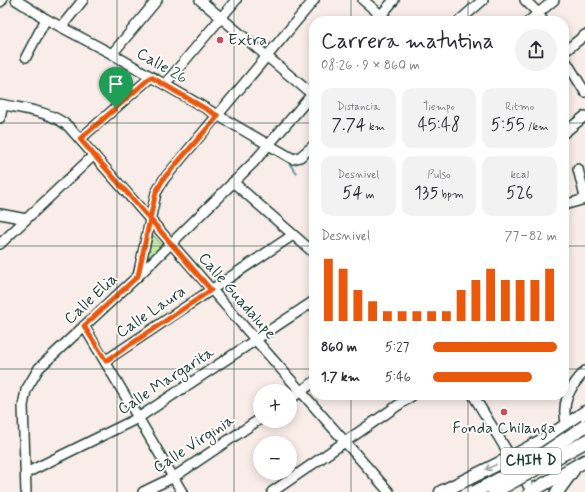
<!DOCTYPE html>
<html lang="es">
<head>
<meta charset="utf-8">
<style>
	:root { --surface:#fff; --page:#f2f2f3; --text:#2b2b33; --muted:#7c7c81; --accent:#ea580c }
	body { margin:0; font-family:Mynerve,sans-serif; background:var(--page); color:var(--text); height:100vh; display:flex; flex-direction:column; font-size:15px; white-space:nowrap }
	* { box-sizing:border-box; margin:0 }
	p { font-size:13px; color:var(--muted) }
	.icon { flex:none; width:22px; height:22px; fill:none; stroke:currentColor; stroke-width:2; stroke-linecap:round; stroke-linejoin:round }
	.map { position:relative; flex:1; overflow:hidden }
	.side { position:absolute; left:309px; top:16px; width:260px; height:384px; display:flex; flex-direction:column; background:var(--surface); border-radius:16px; box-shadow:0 2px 10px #0003 }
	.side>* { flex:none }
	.fabs { position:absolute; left:253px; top:384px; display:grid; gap:8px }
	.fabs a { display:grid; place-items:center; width:44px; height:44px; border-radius:50%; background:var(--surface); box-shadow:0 2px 10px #0003; font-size:20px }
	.pin { position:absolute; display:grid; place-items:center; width:34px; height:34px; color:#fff; margin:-41px -17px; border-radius:50% 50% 50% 0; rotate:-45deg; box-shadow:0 0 4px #0007 }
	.pin .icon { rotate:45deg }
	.round { display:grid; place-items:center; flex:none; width:42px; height:42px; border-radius:21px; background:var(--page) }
	.overview { display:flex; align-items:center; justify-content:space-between; height:68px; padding:0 12px }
	h1 { font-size:22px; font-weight:600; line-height:30px }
	.figures { display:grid; grid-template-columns:repeat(3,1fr); gap:6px; height:68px; padding:4px 12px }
	.figures div { display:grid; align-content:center; border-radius:10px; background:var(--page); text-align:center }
	.figures b { font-size:17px; font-weight:600 }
	.figures small { font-size:11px; font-weight:400 }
	.figures p { font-size:11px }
	.chart { height:112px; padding:8px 12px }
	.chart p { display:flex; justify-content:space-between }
	.chart svg { width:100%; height:72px; margin-top:4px; stroke:var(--accent); stroke-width:6 }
	ul { padding:0 12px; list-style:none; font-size:13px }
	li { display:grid; grid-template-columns:64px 48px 1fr; align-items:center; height:30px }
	li i { height:10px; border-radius:5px; background:var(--accent) }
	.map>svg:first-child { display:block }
	.green { fill:#c3e8a1; stroke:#71926a }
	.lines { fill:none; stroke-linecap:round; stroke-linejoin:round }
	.stream { stroke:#6494a6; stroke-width:2 }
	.minor-casing { stroke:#1f3d34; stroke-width:12 }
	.major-casing { stroke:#1f3d34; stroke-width:15 }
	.minor { stroke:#fff; stroke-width:9 }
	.major { stroke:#fff; stroke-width:12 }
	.major-bridge-casing { stroke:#1f3d34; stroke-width:15; stroke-linecap:butt }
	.major-bridge { stroke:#fff; stroke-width:12 }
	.oneway { stroke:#8f9e9a }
	.route-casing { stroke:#fff; stroke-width:8 }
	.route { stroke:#ea580c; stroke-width:5 }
	.grid { fill:none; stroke:#1f3d34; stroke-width:1; stroke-opacity:0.55 }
	.poi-dot { fill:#d1495b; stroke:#fff; stroke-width:1.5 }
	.labels { text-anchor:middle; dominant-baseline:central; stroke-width:3.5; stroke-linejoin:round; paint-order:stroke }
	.shield { fill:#fff; stroke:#627771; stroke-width:1 }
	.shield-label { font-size:15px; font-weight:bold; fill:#1f3d34 }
	.poi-label { font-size:16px; fill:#1f3d34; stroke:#fff; text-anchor:start }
	.street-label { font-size:16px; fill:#1f3d34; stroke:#fff }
</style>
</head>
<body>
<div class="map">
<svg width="585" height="492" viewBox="0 0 585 492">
	<rect width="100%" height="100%" fill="#f8ede8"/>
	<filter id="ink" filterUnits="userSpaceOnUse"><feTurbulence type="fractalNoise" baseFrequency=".025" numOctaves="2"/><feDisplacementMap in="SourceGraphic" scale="8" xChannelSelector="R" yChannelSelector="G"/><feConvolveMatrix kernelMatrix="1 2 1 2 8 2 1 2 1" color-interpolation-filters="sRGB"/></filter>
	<g filter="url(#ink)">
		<polygon class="green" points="153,235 162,245 150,258 148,258 148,255"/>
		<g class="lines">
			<polyline class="stream" points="287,160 296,173"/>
			<g class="minor-casing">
				<g id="minor">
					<polyline points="16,0 46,19 112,54 293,159 300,157 314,145"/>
					<polyline points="200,0 314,96"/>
					<polyline points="363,0 388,21"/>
					<polyline points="525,0 538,13 543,21"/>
					<polyline points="0,2 2,0"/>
					<polyline points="376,21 394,0"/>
					<polyline points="459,21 483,0"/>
					<polyline points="529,21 554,0"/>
					<polyline points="62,26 83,0"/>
					<polyline points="564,52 585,35"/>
					<polyline points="112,54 157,0"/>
					<polyline points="26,57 46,19"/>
					<polyline points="564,58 585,92"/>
					<polyline points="165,84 236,0"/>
					<path d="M0 104C23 109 51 111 69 127L389 492"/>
					<polyline points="0,118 3,105"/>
					<polyline points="564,133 585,116"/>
					<polyline points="80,139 151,77"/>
					<polyline points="578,169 585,197"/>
					<polyline points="233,182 314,253"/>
					<polyline points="564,205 585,199"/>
					<polyline points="0,214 26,219"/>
					<polyline points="0,244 94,155"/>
					<polyline points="138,276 156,193 164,179 314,0"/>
					<polyline points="84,326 182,492"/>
					<polyline points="105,361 293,235"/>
					<polyline points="473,395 532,492"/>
					<polyline points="290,399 314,382"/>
					<path d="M567 425C560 403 570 387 585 371"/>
					<polyline points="26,473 138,418 314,301"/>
					<polyline points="26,492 23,406 26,390 39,368 138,276 253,163 314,92"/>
					<polyline points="143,492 174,477 260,419"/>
					<polyline points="272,492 413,395"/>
				</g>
			</g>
			<g class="major-casing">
				<g id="major">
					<path d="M441 492C490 468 541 445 585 412"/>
					<polyline points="530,492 585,461"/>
					<polyline points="557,492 573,470"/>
				</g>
			</g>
			<use href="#minor" class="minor"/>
			<use href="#major" class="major"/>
			<g class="major-bridge-casing">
				<g id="major-bridge">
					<polyline points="475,492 534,460 585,426"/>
					<polyline points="494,492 585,442"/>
				</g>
			</g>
			<use href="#major-bridge" class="major-bridge"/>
		</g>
		<defs><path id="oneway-shaft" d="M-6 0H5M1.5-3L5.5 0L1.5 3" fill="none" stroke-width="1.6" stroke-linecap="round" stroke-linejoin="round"/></defs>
		<use class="oneway" href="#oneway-shaft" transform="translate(491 467) rotate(154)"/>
	</g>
	<g class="lines" filter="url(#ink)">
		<g class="route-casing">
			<polyline id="route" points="116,108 80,139 150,219 138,276 84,326 106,361 211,290 150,219 156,192 164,178 218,116 151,77 116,108"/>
		</g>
		<use href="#route" class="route"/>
	</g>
	<path class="grid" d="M117 0V492M234 0V492M351 0V21M468 0V21M0 123H314M564 123H585M0 246H314M564 246H585M0 369H314M564 369H585M351 395V492M468 395V492"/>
	<g class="poi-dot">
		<circle cx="220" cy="40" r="4"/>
		<circle cx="504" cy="412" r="4"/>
	</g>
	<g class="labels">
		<rect class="shield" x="501" y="448" width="60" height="26" rx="3"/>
		<g class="shield-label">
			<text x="531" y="461">CHIH D</text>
		</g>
		<g class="poi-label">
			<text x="228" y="40">Extra</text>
			<text x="504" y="428" text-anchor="middle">Fonda Chilanga</text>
		</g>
		<g class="street-label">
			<text transform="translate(162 66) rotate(30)">Calle 26</text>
			<text transform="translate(237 296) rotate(49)">Calle Guadalupe</text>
			<text transform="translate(91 299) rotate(-43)">Calle Elia</text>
			<text transform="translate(151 312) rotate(-34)">Calle Laura</text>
			<text transform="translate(166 381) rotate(-33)">Calle Margarita</text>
			<text transform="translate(194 444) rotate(-33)">Calle Virginia</text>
		</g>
	</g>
</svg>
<div class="fabs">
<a>+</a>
<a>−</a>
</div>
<div class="pin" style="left:116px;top:108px;background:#1e9e55"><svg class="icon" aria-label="arrive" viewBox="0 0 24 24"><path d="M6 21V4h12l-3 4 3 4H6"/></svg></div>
<section class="side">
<div class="overview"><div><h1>Carrera matutina</h1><p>08:26 · 9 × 860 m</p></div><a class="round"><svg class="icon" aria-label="share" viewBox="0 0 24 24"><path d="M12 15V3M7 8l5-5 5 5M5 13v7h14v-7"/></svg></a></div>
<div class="figures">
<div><p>Distancia</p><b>7.74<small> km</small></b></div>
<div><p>Tiempo</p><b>45:48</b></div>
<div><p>Ritmo</p><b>5:55<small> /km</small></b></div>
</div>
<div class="figures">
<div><p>Desnivel</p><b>54<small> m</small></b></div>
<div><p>Pulso</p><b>135<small> bpm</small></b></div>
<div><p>kcal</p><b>526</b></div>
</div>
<div class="chart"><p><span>Desnivel</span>77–82 m</p>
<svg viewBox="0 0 160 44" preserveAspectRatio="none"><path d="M5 44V6M15 44V12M25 44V25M35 44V32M45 44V38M55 44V38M65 44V38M75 44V38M85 44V38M95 44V25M105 44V19M115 44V12M125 44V19M135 44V19M145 44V19M155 44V12"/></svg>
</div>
<ul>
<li><b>860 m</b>5:27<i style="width:100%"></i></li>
<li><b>1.7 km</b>5:46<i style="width:80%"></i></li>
</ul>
</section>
</div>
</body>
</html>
